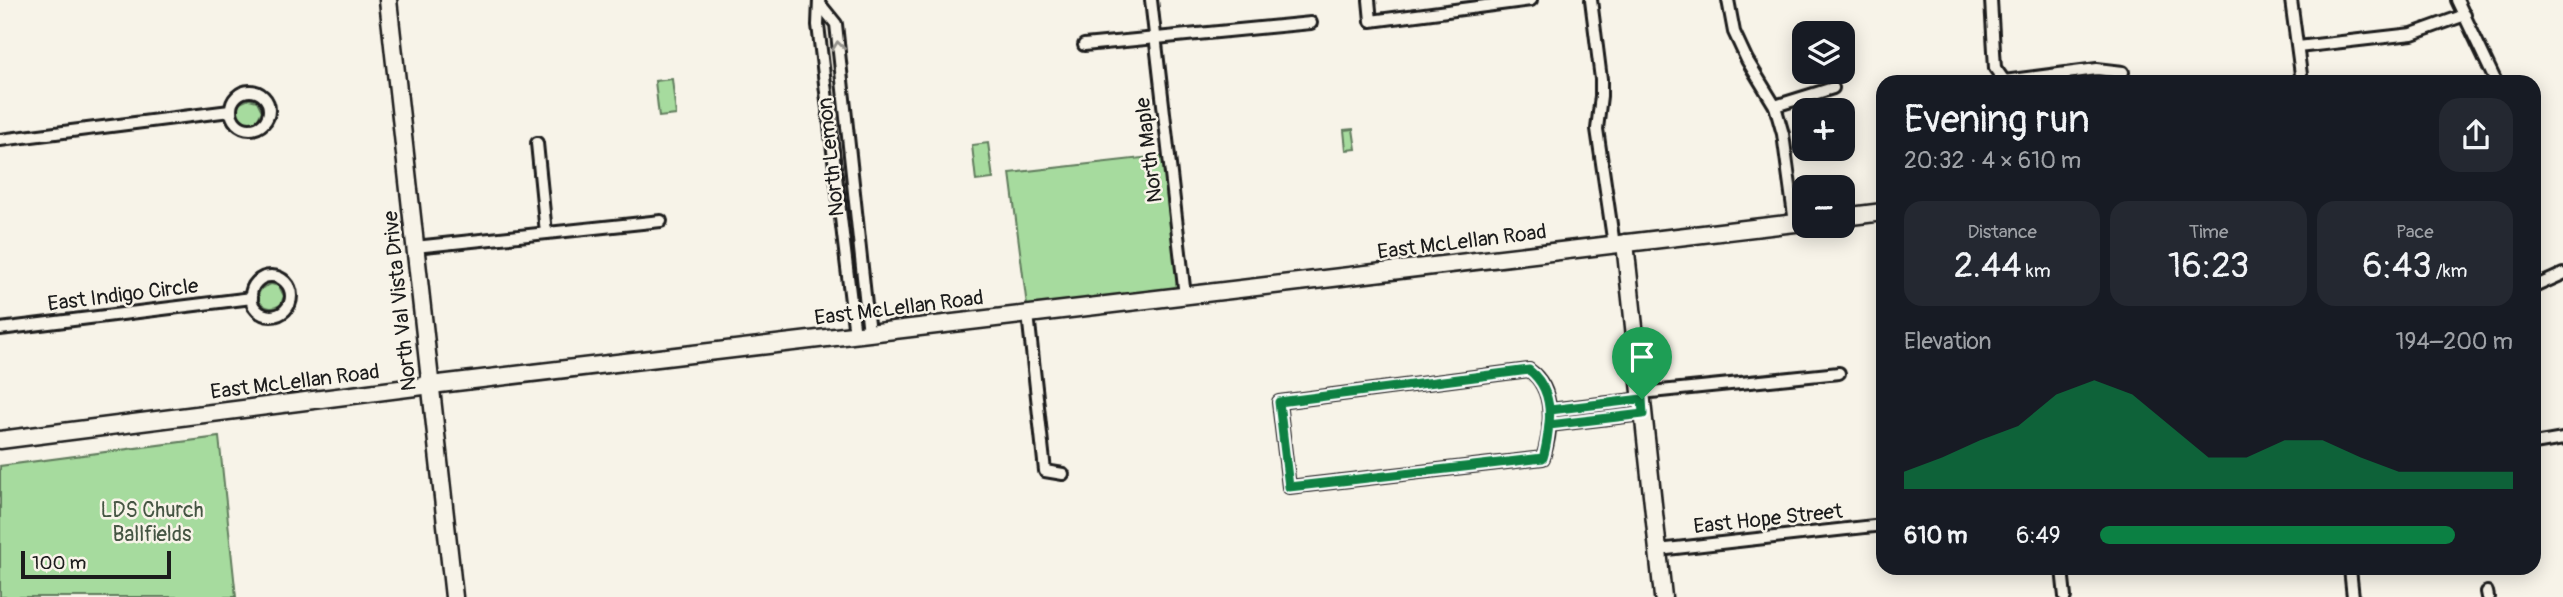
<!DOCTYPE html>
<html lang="en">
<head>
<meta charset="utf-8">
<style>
	:root { --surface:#171b24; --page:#242831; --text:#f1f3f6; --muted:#9ea1a6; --accent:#0b8043 }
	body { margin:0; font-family:Pangolin,sans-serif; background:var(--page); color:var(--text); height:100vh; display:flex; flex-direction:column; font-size:26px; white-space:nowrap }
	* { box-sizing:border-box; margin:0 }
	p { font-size:23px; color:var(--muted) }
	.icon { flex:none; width:38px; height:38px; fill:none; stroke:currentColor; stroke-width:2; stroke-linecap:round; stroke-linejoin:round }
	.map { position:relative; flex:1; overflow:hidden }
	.drawer { position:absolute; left:1876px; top:75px; width:665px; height:500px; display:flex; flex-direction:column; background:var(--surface); border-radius:21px; box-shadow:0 4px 18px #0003 }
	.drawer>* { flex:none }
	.fabs { position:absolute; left:1792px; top:21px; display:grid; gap:14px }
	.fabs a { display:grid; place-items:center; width:63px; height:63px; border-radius:14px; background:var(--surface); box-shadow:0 4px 18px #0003; font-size:35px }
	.scale { position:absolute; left:21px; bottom:18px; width:150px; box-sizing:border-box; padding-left:7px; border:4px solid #1c1c1c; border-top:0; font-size:19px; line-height:24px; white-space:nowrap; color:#1c1c1c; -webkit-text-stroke:5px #f7f3e8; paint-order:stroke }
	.pin { position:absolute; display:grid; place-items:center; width:60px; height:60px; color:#fff; margin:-72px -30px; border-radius:50% 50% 50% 0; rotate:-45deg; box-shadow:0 0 7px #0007 }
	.pin .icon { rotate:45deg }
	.round { display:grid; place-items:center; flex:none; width:74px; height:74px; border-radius:21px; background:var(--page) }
	.headline { display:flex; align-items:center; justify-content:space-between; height:119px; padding:0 28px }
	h1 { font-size:38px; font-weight:600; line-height:52px }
	.stats { display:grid; grid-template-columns:repeat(3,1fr); gap:10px; height:119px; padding:7px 28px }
	.stats div { display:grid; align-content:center; border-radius:18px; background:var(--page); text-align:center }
	.stats b { font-size:35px; font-weight:600 }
	.stats small { font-size:19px; font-weight:400 }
	.stats p { font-size:19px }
	.chart { height:196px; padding:14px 28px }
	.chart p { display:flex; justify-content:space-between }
	.chart svg { width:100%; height:126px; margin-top:7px; fill:var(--accent); opacity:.7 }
	ul { padding:0 28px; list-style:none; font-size:23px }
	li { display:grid; grid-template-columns:112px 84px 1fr; align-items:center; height:52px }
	li i { height:18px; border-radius:9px; background:var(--accent) }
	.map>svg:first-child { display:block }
	.green { fill:#a6db9e; stroke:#617c5d; stroke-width:2 }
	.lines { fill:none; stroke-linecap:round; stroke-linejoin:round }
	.street-casing { stroke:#1c1c1c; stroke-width:16 }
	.secondary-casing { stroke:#1c1c1c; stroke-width:21 }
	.street { stroke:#f7f3e8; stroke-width:10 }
	.secondary { stroke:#f7f3e8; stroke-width:16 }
	.oneway { stroke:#94928c }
	.route-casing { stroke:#fff; stroke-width:14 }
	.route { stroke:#0b8043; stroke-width:9 }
	.labels { text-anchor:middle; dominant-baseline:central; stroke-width:5; stroke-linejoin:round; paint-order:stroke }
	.street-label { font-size:21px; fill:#1c1c1c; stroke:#f7f3e8 }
	.park-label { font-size:21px; fill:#455543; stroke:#f7f3e8 }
</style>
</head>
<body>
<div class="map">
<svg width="2563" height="597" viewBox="0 0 2563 597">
	<rect width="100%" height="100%" fill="#f7f3e8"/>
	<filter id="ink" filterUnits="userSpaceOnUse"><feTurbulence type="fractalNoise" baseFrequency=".0143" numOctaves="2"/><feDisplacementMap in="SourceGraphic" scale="14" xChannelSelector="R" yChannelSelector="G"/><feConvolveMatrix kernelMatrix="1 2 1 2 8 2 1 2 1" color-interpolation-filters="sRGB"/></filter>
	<g filter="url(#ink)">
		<g class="green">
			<polygon points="672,79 676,115 659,117 655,81"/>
			<polygon points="249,99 257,101 262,111 257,121 248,124 234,112 240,103"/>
			<polygon points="1353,129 1356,149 1346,150 1344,130"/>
			<polygon points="988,143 993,179 976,181 972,145"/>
			<polygon points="1168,155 1185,296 1028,314 1010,173"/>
			<path d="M271 284 279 286 284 296 281 304C271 312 262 307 256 297L262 288Z"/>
			<polygon points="219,437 236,597 0,597 0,466"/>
		</g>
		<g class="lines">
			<g class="street-casing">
				<g id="street">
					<polyline points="819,0 818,25 855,335"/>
					<polyline points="1151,0 1185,296"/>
					<polyline points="1369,0 1371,21 1531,0"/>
					<polyline points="1591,0 1601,79 1601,96 1597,129 1614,245"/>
					<polyline points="1728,0 1734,32 1747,60 1775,106 1783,134 1795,223"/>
					<polyline points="1991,0 1995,68 2005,82"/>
					<polyline points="2291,0 2302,82"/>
					<polyline points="2457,0 2496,82"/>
					<polyline points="819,3 836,24 869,333"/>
					<polyline points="1084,45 1311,23"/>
					<polyline points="2298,47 2412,34 2465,15"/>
					<polyline points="2004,81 2097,69 2123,72"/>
					<circle cx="250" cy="110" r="19"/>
					<polyline points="1775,106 1833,88"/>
					<polyline points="0,140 230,111"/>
					<polyline points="537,143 546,233"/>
					<polyline points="415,247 661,221"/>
					<circle cx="271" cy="296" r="20"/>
					<polyline points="2534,287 2563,274"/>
					<polyline points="1028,314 1045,471 1063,474"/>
					<polyline points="0,329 252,298"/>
					<path d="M1529 370C1556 389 1552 429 1543 458L1289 487 1279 402Z"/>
					<polyline points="1641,393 1839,373"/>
					<polyline points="1550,410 1642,399"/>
					<polyline points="1549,425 1643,414"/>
					<polyline points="2534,444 2563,439"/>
					<polyline points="1658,550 1883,525"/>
					<polyline points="2062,569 2065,597"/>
					<polyline points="2350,569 2353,597"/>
					<polyline points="2487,592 2488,597"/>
				</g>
			</g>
			<g class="secondary-casing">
				<g id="secondary">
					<polyline points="388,0 454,597"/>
					<polyline points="1843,217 1883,212"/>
					<polyline points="1625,243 1663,597"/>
					<polyline points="0,440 431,385 1804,222"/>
				</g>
			</g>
			<use href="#street" class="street"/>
			<use href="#secondary" class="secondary"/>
		</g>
		<defs><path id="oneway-chevron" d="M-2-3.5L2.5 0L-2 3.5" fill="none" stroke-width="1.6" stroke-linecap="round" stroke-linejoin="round" transform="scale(1.75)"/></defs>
		<use class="oneway" href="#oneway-chevron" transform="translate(838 46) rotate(-97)"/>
	</g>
	<g class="lines" filter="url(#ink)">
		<g class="route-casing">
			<path id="route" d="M1642 399 1550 410C1549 427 1548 442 1543 458L1289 487 1279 402 1529 370C1546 383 1551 404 1549 425L1643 414 1642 399"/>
		</g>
		<use href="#route" class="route"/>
	</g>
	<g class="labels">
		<g class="street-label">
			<text transform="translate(1149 150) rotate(-97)">North Maple</text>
			<text transform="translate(831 157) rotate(-96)">North Lemon</text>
			<text transform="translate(1462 242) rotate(-7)">East McLellan Road</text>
			<text transform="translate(123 295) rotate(-7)">East Indigo Circle</text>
			<text transform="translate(400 301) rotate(-96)">North Val Vista Drive</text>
			<text transform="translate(899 308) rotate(-7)">East McLellan Road</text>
			<text transform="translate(295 382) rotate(-7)">East McLellan Road</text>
			<text transform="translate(1768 519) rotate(-6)">East Hope Street</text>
		</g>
		<g class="park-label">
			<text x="152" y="510">LDS Church<tspan x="152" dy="24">Ballfields</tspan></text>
		</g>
	</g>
</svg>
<div class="fabs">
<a><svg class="icon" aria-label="layers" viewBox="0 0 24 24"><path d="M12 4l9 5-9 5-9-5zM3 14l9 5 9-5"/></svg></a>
<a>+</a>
<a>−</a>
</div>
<div class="scale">100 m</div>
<div class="pin" style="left:1642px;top:399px;background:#1e9e55"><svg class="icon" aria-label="arrive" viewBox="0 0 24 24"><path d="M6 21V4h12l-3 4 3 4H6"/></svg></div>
<section class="drawer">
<div class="headline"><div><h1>Evening run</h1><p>20:32 · 4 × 610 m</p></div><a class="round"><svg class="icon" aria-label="share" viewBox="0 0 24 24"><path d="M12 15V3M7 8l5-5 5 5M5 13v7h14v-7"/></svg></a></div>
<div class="stats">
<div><p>Distance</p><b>2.44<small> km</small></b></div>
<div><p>Time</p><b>16:23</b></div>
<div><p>Pace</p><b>6:43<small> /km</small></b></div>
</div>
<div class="chart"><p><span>Elevation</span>194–200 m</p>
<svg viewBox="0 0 160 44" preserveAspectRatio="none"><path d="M0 44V38L10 33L20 27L30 22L40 11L50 6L60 11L70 22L80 33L90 33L100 27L110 27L120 33L130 38L140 38L150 38L160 38V44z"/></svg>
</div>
<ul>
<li><b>610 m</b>6:49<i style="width:86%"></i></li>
</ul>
</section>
</div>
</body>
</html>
